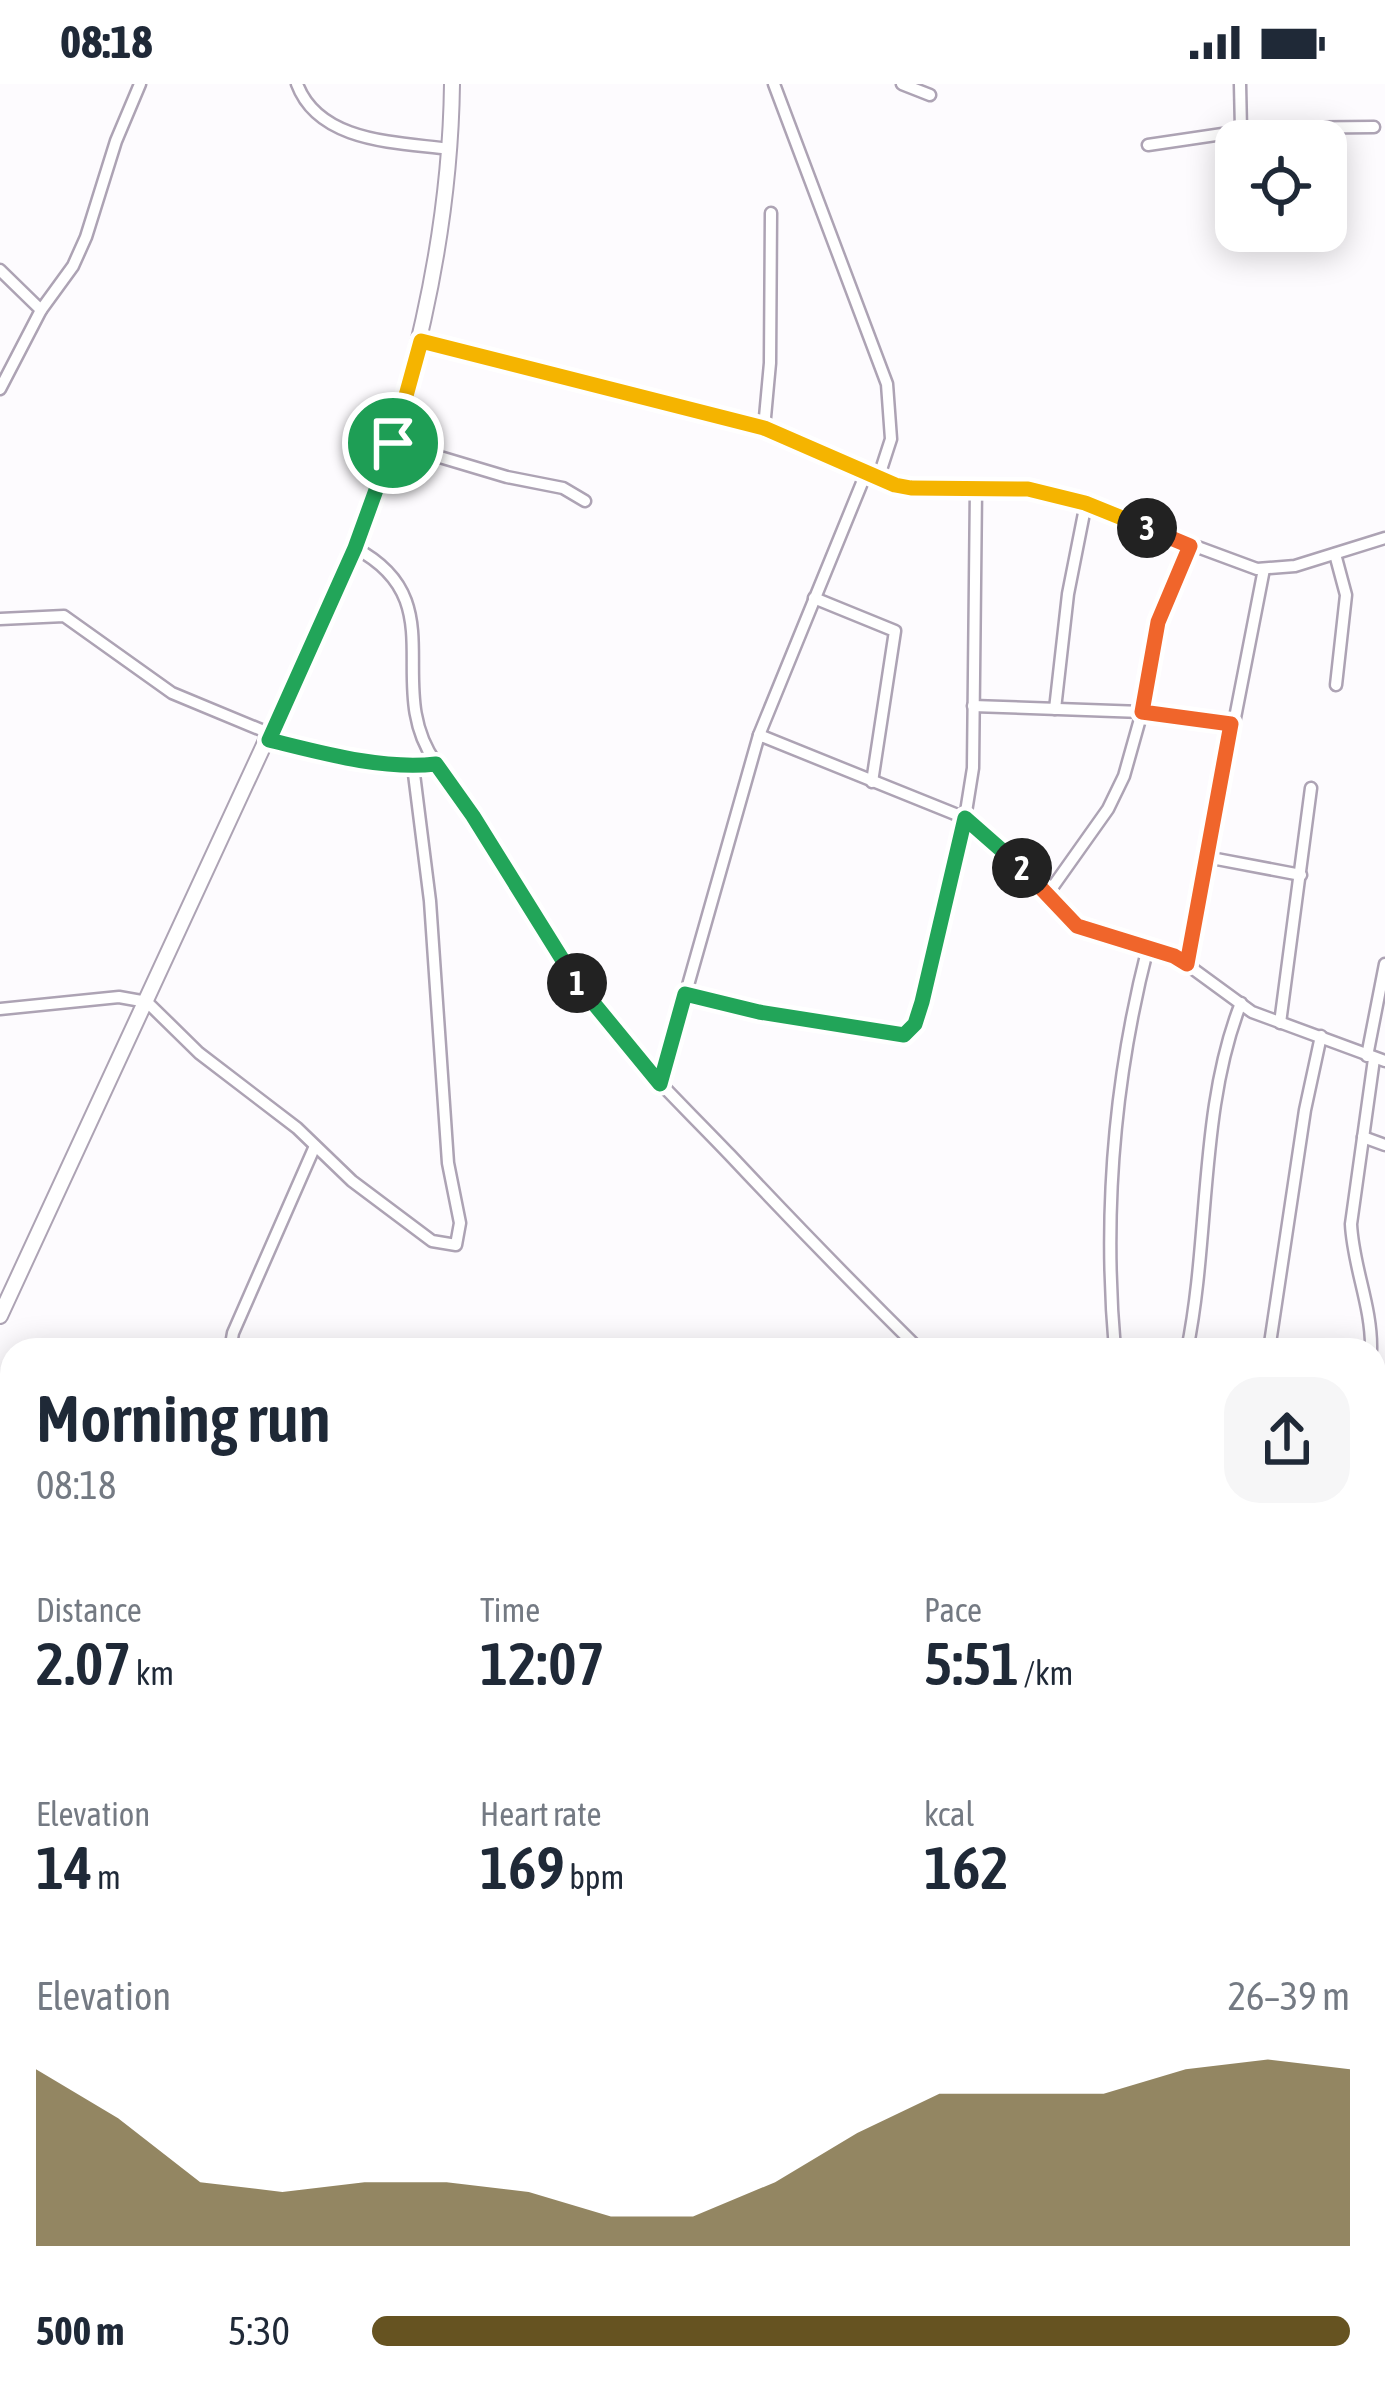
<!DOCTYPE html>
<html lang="en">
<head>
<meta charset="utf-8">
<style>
	:root { --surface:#fff; --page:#f6f6f7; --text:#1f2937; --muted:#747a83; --accent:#665321 }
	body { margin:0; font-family:"Asap Condensed",sans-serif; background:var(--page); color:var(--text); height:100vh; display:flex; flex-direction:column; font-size:45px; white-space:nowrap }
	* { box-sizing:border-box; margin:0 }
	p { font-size:39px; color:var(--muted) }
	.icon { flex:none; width:66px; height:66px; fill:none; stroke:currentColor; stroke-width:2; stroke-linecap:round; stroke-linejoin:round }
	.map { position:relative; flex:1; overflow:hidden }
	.panel { position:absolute; left:0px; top:1254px; width:1386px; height:1065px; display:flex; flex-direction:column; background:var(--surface); border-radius:36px 36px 0 0; box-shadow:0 6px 30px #0003 }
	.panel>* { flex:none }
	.tools { position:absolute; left:1215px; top:36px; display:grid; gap:24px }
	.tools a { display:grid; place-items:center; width:132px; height:132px; border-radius:24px; background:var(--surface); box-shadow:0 6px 30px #0003; font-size:60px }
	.pin { position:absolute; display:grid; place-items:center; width:102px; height:102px; color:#fff; margin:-51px; border:6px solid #fff; border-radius:50%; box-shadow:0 3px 12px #0007 }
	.km { position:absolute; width:60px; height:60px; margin:-30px; border-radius:50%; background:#222; color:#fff; font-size:33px; line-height:60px; text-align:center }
	.round { display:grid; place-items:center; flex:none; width:126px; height:126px; border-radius:36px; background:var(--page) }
	.head { display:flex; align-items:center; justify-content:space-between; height:204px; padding:0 36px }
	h1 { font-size:66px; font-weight:600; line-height:90px }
	.stats { display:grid; grid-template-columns:repeat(3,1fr); gap:18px; height:204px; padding:12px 36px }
	.stats div { display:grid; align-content:center }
	.stats b { font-size:60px; font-weight:600 }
	.stats small { font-size:33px; font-weight:400 }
	.stats p { font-size:33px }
	.chart { height:336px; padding:24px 36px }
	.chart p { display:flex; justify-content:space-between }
	.chart svg { width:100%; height:216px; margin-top:12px; fill:var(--accent); opacity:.7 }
	ul { padding:0 36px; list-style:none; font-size:39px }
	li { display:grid; grid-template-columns:192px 144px 1fr; align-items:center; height:90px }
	li i { height:30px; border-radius:15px; background:var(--accent) }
	.status { display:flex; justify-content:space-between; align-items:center; height:84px; padding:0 60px; background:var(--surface); direction:ltr }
	.status svg { height:33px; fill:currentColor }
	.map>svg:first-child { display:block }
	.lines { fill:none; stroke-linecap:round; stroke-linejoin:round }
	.minor-casing { stroke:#ada3b4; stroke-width:15 }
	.major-casing { stroke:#ada3b4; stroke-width:18 }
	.minor { stroke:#fff; stroke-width:10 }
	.major { stroke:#fff; stroke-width:14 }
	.split-1-casing { stroke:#fff; stroke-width:24 }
	.split-2-casing { stroke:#fff; stroke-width:24 }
	.split-3-casing { stroke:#fff; stroke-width:24 }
	.split-4-casing { stroke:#fff; stroke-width:24 }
	.split-1 { stroke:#22a559; stroke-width:15 }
	.split-2 { stroke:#22a559; stroke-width:15 }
	.split-3 { stroke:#f0652b; stroke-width:15 }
	.split-4 { stroke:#f5b400; stroke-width:15 }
</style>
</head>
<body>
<div class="status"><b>08:18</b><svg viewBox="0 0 49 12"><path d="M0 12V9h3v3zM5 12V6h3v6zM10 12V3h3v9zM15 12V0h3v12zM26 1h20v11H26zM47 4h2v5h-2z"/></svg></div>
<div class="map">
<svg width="1385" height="2318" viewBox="0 0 1385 2318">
	<rect width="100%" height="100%" fill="#fdfbfe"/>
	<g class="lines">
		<g class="minor-casing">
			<g id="minor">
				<path d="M297 0C319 59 397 58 449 65"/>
				<polyline points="774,0 887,300 891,355 878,395"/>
				<polyline points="902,0 930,11"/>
				<polyline points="1240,0 1241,46"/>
				<polyline points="1148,61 1263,44 1374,43"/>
				<polyline points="0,186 41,226 0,305"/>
				<polyline points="41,226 73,182 86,153 116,57 140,0"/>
				<polyline points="421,257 764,344 895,401 911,404 1028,405 1057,411 1257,485 1295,482 1385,454"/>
				<polyline points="764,344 770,279 771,129"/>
				<polyline points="393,359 507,393 563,404 585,417"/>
				<path d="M355 464C456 517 381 602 436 679 497 766 543 863 611 945 648 989 690 1029 730 1071 792 1137 855 1202 920 1266"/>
				<polyline points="1335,470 1346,511 1336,601"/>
				<polyline points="814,514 895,547 872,698"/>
				<polyline points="0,535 64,532 172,609 271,650"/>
				<polyline points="973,622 1142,628 1231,640"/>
				<polyline points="1055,625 1068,510 1086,419"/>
				<polyline points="759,651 965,734 1008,769 1077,843 1174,871 1252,928 1385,977"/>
				<polyline points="1206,773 1301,791"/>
				<polyline points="1047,811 1108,725 1124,692 1142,628 1158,538 1190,462"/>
				<polyline points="1187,880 1264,485"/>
				<polyline points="685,911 891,952 904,951 915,940 965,734 973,684 976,404"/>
				<polyline points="0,925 119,913 147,918 199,969 297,1044 352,1097 432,1157 456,1161 460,1139 448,1079 430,817 413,682 321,669 269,655"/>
				<polyline points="1280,939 1311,704"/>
				<polyline points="1367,972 1385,880"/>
				<polyline points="660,1000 759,651 866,389"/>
				<polyline points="1363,1053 1385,1061"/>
				<polyline points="230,1266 233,1249 315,1062"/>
				<polyline points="1087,1266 1115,1264"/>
				<path d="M1115 1266C1103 1131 1114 995 1148 863"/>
				<path d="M1187 1266C1210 1154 1199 1025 1241 919"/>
				<polyline points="1269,1266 1305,1026 1321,952"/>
				<path d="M1371 1266C1372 1222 1353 1183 1351 1140L1374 975"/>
				<polyline points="1374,1334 1385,1333"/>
				<polyline points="0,1450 12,1451"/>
				<polyline points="1374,1487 1385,1491"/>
				<polyline points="0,1516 12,1523"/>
				<polyline points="0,1875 12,1844"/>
				<polyline points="1374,1910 1385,1930"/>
				<polyline points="0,1927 12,1935"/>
				<polyline points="1374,2006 1385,2002"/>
				<polyline points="0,2194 12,2200"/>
				<polyline points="178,2307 178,2318"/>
				<polyline points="212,2307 228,2318"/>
				<polyline points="650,2307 652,2318"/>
				<polyline points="726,2307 732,2318"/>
				<polyline points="925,2307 927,2318"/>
				<polyline points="1178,2318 1186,2307"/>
			</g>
		</g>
		<g class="major-casing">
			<path id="major" d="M0 1232 355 464C410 313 450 161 452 0"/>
		</g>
		<use href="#minor" class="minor"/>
		<use href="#major" class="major"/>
	</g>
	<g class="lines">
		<g class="split-1-casing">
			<path id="split-1" d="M393 359 355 464 269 656C322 669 382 686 436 680L473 732 577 899"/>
		</g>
		<g class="split-2-casing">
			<polyline id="split-2" points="577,899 660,1000 685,910 759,928 904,951 915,940 922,918 965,734 1022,784"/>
		</g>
		<g class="split-3-casing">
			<polyline id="split-3" points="1022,784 1077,842 1174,872 1187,880 1231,640 1142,628 1158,538 1190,462 1147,444"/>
		</g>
		<g class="split-4-casing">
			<polyline id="split-4" points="393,359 421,257 764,344 895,401 911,404 1028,405 1085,419 1147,444"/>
		</g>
		<use href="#split-1" class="split-1"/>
		<use href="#split-2" class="split-2"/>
		<use href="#split-3" class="split-3"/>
		<use href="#split-4" class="split-4"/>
	</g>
</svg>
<div class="tools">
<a><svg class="icon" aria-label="locate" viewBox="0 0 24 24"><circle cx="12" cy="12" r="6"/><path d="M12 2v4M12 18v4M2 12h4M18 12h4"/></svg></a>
</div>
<div class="pin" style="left:393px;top:359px;background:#1e9e55"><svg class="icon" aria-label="arrive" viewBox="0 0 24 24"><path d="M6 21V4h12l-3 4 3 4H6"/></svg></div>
<b class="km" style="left:577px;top:899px">1</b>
<b class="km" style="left:1022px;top:784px">2</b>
<b class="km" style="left:1147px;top:444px">3</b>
<section class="panel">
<div class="head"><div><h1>Morning run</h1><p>08:18</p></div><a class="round"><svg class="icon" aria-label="share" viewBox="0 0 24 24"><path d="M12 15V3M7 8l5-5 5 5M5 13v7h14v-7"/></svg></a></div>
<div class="stats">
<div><p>Distance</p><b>2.07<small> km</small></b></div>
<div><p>Time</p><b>12:07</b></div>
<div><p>Pace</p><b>5:51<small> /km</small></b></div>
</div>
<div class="stats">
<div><p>Elevation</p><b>14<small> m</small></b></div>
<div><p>Heart rate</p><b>169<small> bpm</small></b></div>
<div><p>kcal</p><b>162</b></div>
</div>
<div class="chart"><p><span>Elevation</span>26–39 m</p>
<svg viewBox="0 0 160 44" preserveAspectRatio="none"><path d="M0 44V8L10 18L20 31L30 33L40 31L50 31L60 33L70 38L80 38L90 31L100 21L110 13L120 13L130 13L140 8L150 6L160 8V44z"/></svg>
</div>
<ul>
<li><b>500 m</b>5:30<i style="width:100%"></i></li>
</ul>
</section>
</div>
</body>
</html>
